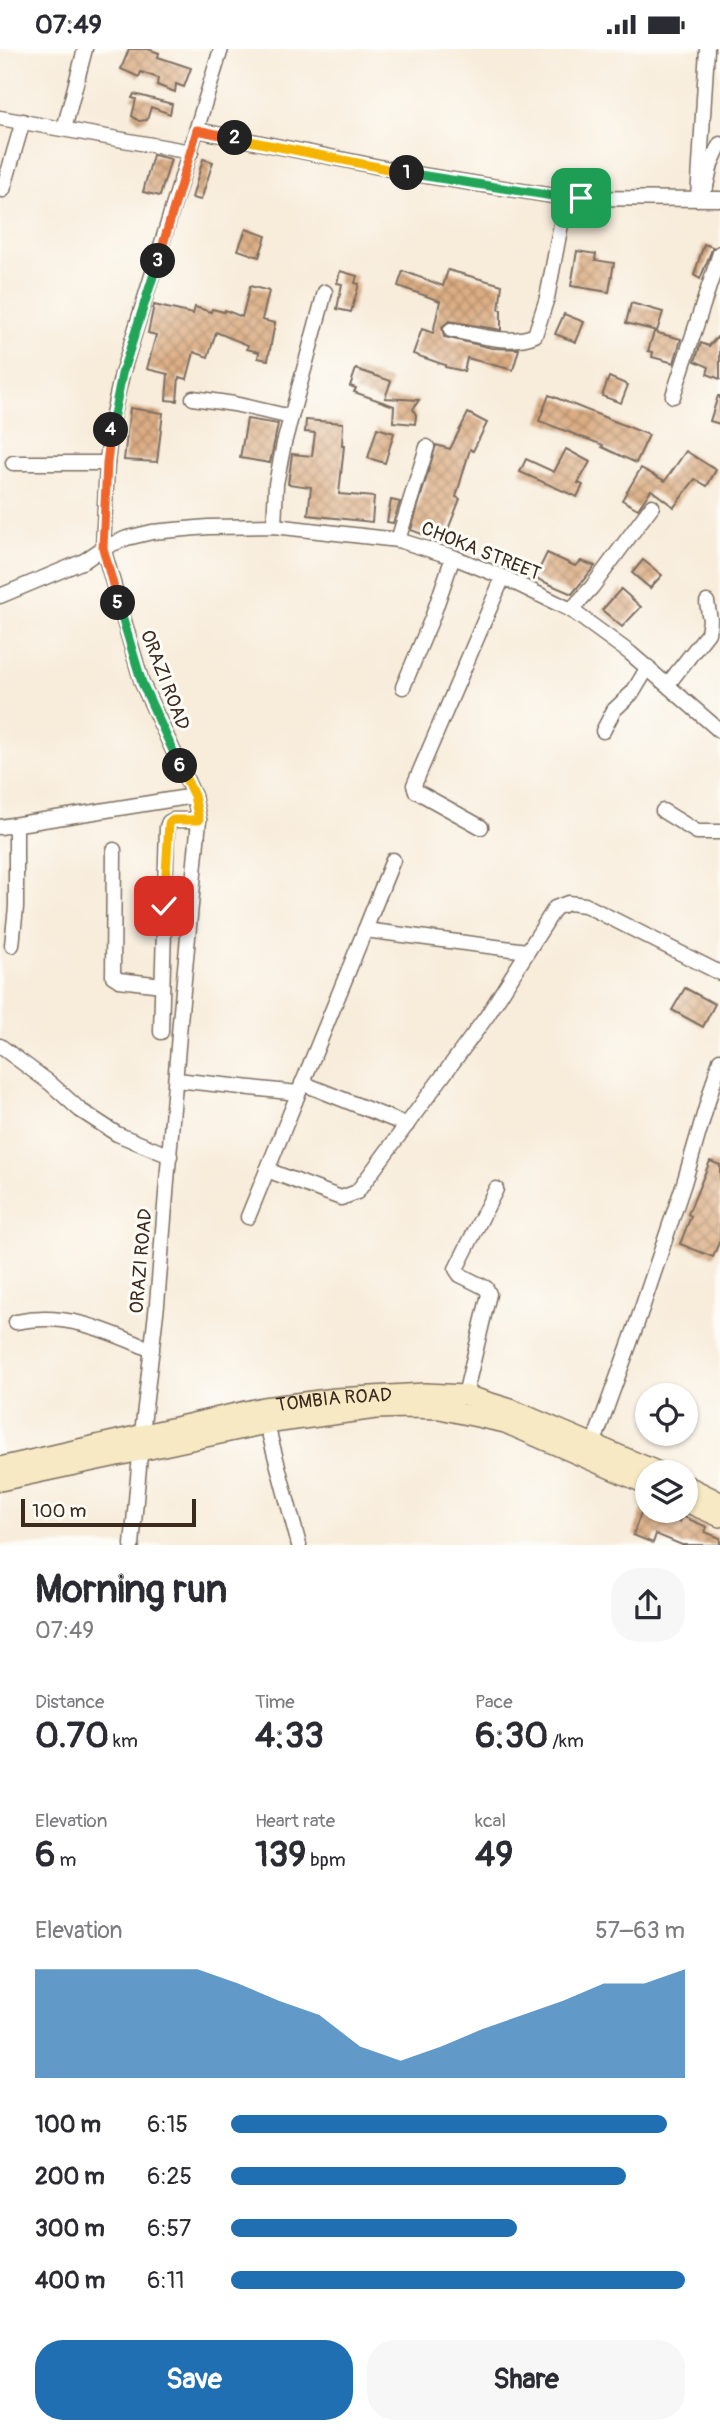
<!DOCTYPE html>
<html lang="en">
<head>
<meta charset="utf-8">
<style>
	:root { --surface:#fff; --page:#f7f7f7; --text:#2b2b33; --muted:#7c7c81; --accent:#1f6fb2 }
	body { margin:0; font-family:Pangolin,sans-serif; background:var(--page); color:var(--text); height:100vh; display:flex; flex-direction:column; font-size:26px; white-space:nowrap }
	* { box-sizing:border-box; margin:0 }
	p { font-size:23px; color:var(--muted) }
	.icon { flex:none; width:38px; height:38px; fill:none; stroke:currentColor; stroke-width:2; stroke-linecap:round; stroke-linejoin:round }
	.map { position:relative; height:1496px; overflow:hidden }
	.details { display:flex; flex-direction:column; background:var(--surface); flex:1 }
	.details>* { flex:none }
	.tools { position:absolute; left:635px; top:1334px; display:grid; gap:14px }
	.tools a { display:grid; place-items:center; width:63px; height:63px; border-radius:50%; background:var(--surface); box-shadow:0 2px 5px #0004; font-size:35px }
	.scale { position:absolute; left:21px; bottom:18px; width:175px; box-sizing:border-box; padding-left:7px; border:4px solid #3b2a1e; border-top:0; font-size:19px; line-height:24px; white-space:nowrap; color:#3b2a1e; -webkit-text-stroke:5px #fdfcf7; paint-order:stroke }
	.pin { position:absolute; display:grid; place-items:center; width:60px; height:60px; color:#fff; margin:-30px; border-radius:14px; box-shadow:0 4px 10px #0006 }
	.km { position:absolute; width:35px; height:35px; margin:-18px; border-radius:50%; background:#222; color:#fff; font-size:19px; line-height:35px; text-align:center }
	.round { display:grid; place-items:center; flex:none; width:74px; height:74px; border-radius:28px; background:var(--page) }
	.overview { display:flex; align-items:center; justify-content:space-between; height:119px; padding:0 35px }
	h1 { font-size:38px; font-weight:800; line-height:52px }
	.stats { display:grid; grid-template-columns:repeat(3,1fr); gap:10px; height:119px; padding:7px 35px }
	.stats div { display:grid; align-content:center }
	.stats b { font-size:35px; font-weight:800 }
	.stats small { font-size:19px; font-weight:400 }
	.stats p { font-size:19px }
	.chart { height:196px; padding:14px 35px }
	.chart p { display:flex; justify-content:space-between }
	.chart svg { width:100%; height:126px; margin-top:7px; fill:var(--accent); opacity:.7 }
	.action { display:flex; gap:14px; margin-top:auto; padding:14px 35px }
	.action a { flex:1; height:80px; border-radius:28px; background:var(--accent); color:#fff; font-size:28px; font-weight:800; line-height:80px; text-align:center }
	.action a+a { background:var(--page); color:var(--text) }
	ul { padding:0 35px; list-style:none; font-size:23px }
	li { display:grid; grid-template-columns:112px 84px 1fr; align-items:center; height:52px }
	li i { height:18px; border-radius:9px; background:var(--accent) }
	.status { display:flex; justify-content:space-between; align-items:center; height:49px; padding:0 35px; background:var(--surface); direction:ltr }
	.status svg { height:19px; fill:currentColor }
	.map>svg:first-child { display:block }
	.building { fill:url(#building-cross-hatch) }
	.lines { fill:none; stroke-linecap:round; stroke-linejoin:round }
	.minor-casing { stroke:#7d6e60; stroke-width:17 }
	.secondary-casing { stroke:#7d6e60; stroke-width:22 }
	.minor { stroke:#fff; stroke-width:14 }
	.secondary { stroke:#f6e9c3; stroke-width:19 }
	.split-1-casing { stroke:#fff; stroke-width:14 }
	.split-2-casing { stroke:#fff; stroke-width:14 }
	.split-3-casing { stroke:#fff; stroke-width:14 }
	.split-4-casing { stroke:#fff; stroke-width:14 }
	.split-5-casing { stroke:#fff; stroke-width:14 }
	.split-6-casing { stroke:#fff; stroke-width:14 }
	.split-7-casing { stroke:#fff; stroke-width:14 }
	.split-1 { stroke:#22a559; stroke-width:9 }
	.split-2 { stroke:#f5b400; stroke-width:9 }
	.split-3 { stroke:#f0652b; stroke-width:9 }
	.split-4 { stroke:#22a559; stroke-width:9 }
	.split-5 { stroke:#f0652b; stroke-width:9 }
	.split-6 { stroke:#22a559; stroke-width:9 }
	.split-7 { stroke:#f5b400; stroke-width:9 }
	.labels { text-anchor:middle; dominant-baseline:central; stroke-width:6; stroke-linejoin:round; paint-order:stroke }
	.street-label { font-size:19px; fill:#3b2a1e; stroke:#fdfcf7 }
</style>
</head>
<body>
<div class="status"><b>07:49</b><svg viewBox="0 0 49 12"><path d="M0 12V9h3v3zM5 12V6h3v6zM10 12V3h3v9zM15 12V0h3v12zM26 1h20v11H26zM47 4h2v5h-2z"/></svg></div>
<div class="map">
<svg width="720" height="1496" viewBox="0 0 720 1496">
	<defs>
		<pattern id="building-cross-hatch" width="8" height="8" patternUnits="userSpaceOnUse" patternTransform="scale(1.75)"><rect width="8" height="8" fill="#dcae85"/><path d="M0 0l8 8M0 8l8-8" fill="none" stroke="#b48e6c"/></pattern>
	</defs>
	<rect width="100%" height="100%" fill="#fdfcf7"/>
	<filter id="ink" filterUnits="userSpaceOnUse"><feTurbulence type="fractalNoise" baseFrequency=".0143" numOctaves="2"/><feDisplacementMap in="SourceGraphic" scale="14" xChannelSelector="R" yChannelSelector="G"/><feConvolveMatrix kernelMatrix="1 2 1 2 8 2 1 2 1" color-interpolation-filters="sRGB"/></filter>
	<filter id="wash" filterUnits="userSpaceOnUse"><feTurbulence type="fractalNoise" baseFrequency=".00686" numOctaves="4" result="noise"/><feDisplacementMap in="SourceGraphic" scale="28" xChannelSelector="R" yChannelSelector="G"/><feGaussianBlur stdDeviation="1.57" result="paint"/><feColorMatrix in="noise" values="0 0 0 0 0 0 0 0 0 0 0 0 0 0 0 0 0 1.4 0 .05"/><feComposite in="paint" operator="in"/></filter>
	<g filter="url(#wash)">
		<rect width="100%" height="100%" fill="#f8ecda"/>
		<g id="blocks">
			<g class="building">
				<polygon points="129,0 148,0 159,4 158,8 191,19 184,38 176,35 175,43 157,36 158,29 141,23 139,28 121,20"/>
				<polygon points="134,45 172,55 170,65 151,58 147,71 139,72 132,67 136,50 132,49"/>
				<polygon points="153,106 171,110 160,147 143,143"/>
				<polygon points="203,110 213,113 201,151 192,149"/>
				<polygon points="246,180 266,187 259,208 238,201"/>
				<polygon points="704,195 713,198 700,230 694,226"/>
				<polygon points="577,202 596,205 595,211 614,214 609,243 571,237"/>
				<polygon points="448,221 502,236 499,261 501,261 501,281 449,272 442,278 444,288 492,299 519,300 513,321 467,309 464,322 445,318 445,316 413,305 422,280 433,284 440,252 398,237 403,222 443,237"/>
				<polygon points="340,222 357,227 355,234 359,235 351,263 337,260 342,235 337,234"/>
				<polygon points="250,237 269,242 262,271 275,274 268,311 258,309 259,303 247,300 248,296 216,283 208,308 194,303 187,330 179,328 177,352 166,351 168,325 147,320 156,286 148,284 154,256 193,265 195,258 211,263 212,260 224,263 225,261 242,268"/>
				<polygon points="631,254 663,263 657,282 626,274"/>
				<polygon points="564,265 584,273 576,293 555,285"/>
				<polygon points="654,283 681,290 674,314 652,308 653,303 648,302"/>
				<polygon points="720,285 720,330 707,325 709,318 695,312 701,294 709,297"/>
				<polygon points="356,320 391,332 385,349 419,351 413,360 416,366 415,375 393,373 394,357 354,343 356,339 350,337"/>
				<polygon points="609,328 628,336 621,354 602,347"/>
				<polygon points="549,346 649,386 636,414 602,398 603,396 539,372"/>
				<polygon points="718,347 720,347 720,375 710,372"/>
				<polygon points="130,359 163,364 157,413 124,411"/>
				<polygon points="468,364 487,374 473,402 470,400 456,448 460,450 443,493 411,481 436,396 450,400"/>
				<polygon points="247,370 278,375 270,414 240,409"/>
				<polygon points="306,371 343,374 342,397 344,397 339,445 374,448 372,473 308,466 311,438 288,435 292,405 312,407 315,384 305,383"/>
				<polygon points="377,379 394,384 385,414 368,409"/>
				<polygon points="566,400 590,413 578,434 583,436 577,448 520,423 526,410 554,423"/>
				<polygon points="686,402 716,421 707,437 695,430 674,458 651,441 638,460 622,451 641,419 665,432"/>
				<polygon points="391,451 400,453 393,474 387,473"/>
				<polygon points="547,504 575,517 581,512 595,517 572,545 535,529"/>
				<polygon points="643,511 662,526 650,539 632,524"/>
				<polygon points="621,540 641,558 622,578 602,561"/>
				<polygon points="685,939 715,955 703,978 672,961"/>
				<polygon points="710,1112 720,1116 720,1191 713,1208 680,1195 691,1167 688,1165"/>
				<polygon points="642,1461 665,1461 663,1466 680,1473 682,1467 707,1478 705,1483 720,1489 720,1496 682,1496 656,1485 653,1494 633,1486"/>
			</g>
		</g>
	</g>
	<g filter="url(#ink)">
		<use href="#blocks" fill-opacity="0" stroke="#7d6e60" stroke-width="2"/>
		<g class="lines">
			<g class="minor-casing">
				<g id="minor">
					<polyline points="0,69 191,103"/>
					<polyline points="64,80 85,0"/>
					<polyline points="197,81 409,124 566,149 720,150"/>
					<polyline points="706,137 711,115 720,95"/>
					<polyline points="3,141 23,72"/>
					<polyline points="698,149 707,0"/>
					<path d="M451 281C476 286 511 297 535 286L547 249 566 149"/>
					<polyline points="673,347 720,204"/>
					<polyline points="193,349 234,355 291,368"/>
					<polyline points="13,414 107,414"/>
					<polyline points="274,477 276,435 284,394 325,243"/>
					<polyline points="398,491 427,398"/>
					<polyline points="0,547 84,512 103,499 127,489 152,483 208,478 274,477 398,491 453,508 503,528 571,561 630,604 720,682"/>
					<polyline points="571,561 592,538 652,457"/>
					<polyline points="668,635 708,584 710,571 707,553"/>
					<polyline points="403,638 432,569 453,508"/>
					<polyline points="603,682 614,661 633,643 648,618"/>
					<polyline points="663,762 697,783 720,783"/>
					<polyline points="0,778 194,747"/>
					<polyline points="481,778 416,742 414,736 503,528"/>
					<polyline points="114,801 113,927 119,931 162,936"/>
					<polyline points="365,881 393,811"/>
					<polyline points="12,896 16,858 16,776"/>
					<polyline points="161,983 167,778 169,773 173,771 199,771"/>
					<polyline points="0,997 50,1034 80,1061 117,1085 170,1107"/>
					<polyline points="176,1031 298,1044"/>
					<polyline points="302,1034 407,1076"/>
					<polyline points="267,1121 341,1149 357,1143 487,967 555,859 568,854 585,856 720,924"/>
					<polyline points="248,1168 365,881 527,902"/>
					<path d="M16 1273C66 1262 107 1282 152 1301"/>
					<polyline points="465,1346 489,1245 486,1239 460,1226 456,1220 496,1140"/>
					<polyline points="264,1365 299,1496"/>
					<polyline points="590,1404 637,1274 684,1134 720,1011"/>
					<polyline points="132,1496 142,1384 157,1255 180,973 199,771 194,747 142,634 103,499 107,414 112,369 122,325 221,0"/>
				</g>
			</g>
			<g class="secondary-casing">
				<g id="secondary">
					<path id="s1" d="M0 1418 263 1358 336 1349 425 1344 465 1346 511 1360 659 1423"/>
					<polyline points="0,1432 266,1375 376,1360 409,1359 440,1360 505,1374 648,1436"/>
					<polyline points="686,1436 720,1453"/>
					<polyline points="686,1453 720,1468"/>
				</g>
			</g>
			<use href="#minor" class="minor"/>
			<use href="#secondary" class="secondary"/>
		</g>
	</g>
	<g class="lines" filter="url(#ink)">
		<g class="split-1-casing">
			<polyline id="split-1" points="407,124 566,149 581,149"/>
		</g>
		<g class="split-2-casing">
			<polyline id="split-2" points="235,89 407,124"/>
		</g>
		<g class="split-3-casing">
			<polyline id="split-3" points="158,212 197,81 235,89"/>
		</g>
		<g class="split-4-casing">
			<polyline id="split-4" points="111,381 122,325 158,212"/>
		</g>
		<g class="split-5-casing">
			<polyline id="split-5" points="111,381 107,414 103,499 118,554"/>
		</g>
		<g class="split-6-casing">
			<polyline id="split-6" points="118,554 142,634 180,717"/>
		</g>
		<g class="split-7-casing">
			<polyline id="split-7" points="164,857 169,774 173,771 199,771 194,747 180,717"/>
		</g>
		<use href="#split-1" class="split-1"/>
		<use href="#split-2" class="split-2"/>
		<use href="#split-3" class="split-3"/>
		<use href="#split-4" class="split-4"/>
		<use href="#split-5" class="split-5"/>
		<use href="#split-6" class="split-6"/>
		<use href="#split-7" class="split-7"/>
	</g>
	<g class="labels">
		<g class="street-label">
			<text transform="translate(481 502) rotate(22)">CHOKA STREET</text>
			<text transform="translate(165 631) rotate(69)">ORAZI ROAD</text>
			<text transform="translate(141 1212) rotate(-85)">ORAZI ROAD</text>
			<text stroke="none"><textPath href="#s1" startOffset="341">TOMBIA ROAD</textPath></text>
		</g>
	</g>
</svg>
<div class="tools">
<a><svg class="icon" aria-label="locate" viewBox="0 0 24 24"><circle cx="12" cy="12" r="6"/><path d="M12 2v4M12 18v4M2 12h4M18 12h4"/></svg></a>
<a><svg class="icon" aria-label="layers" viewBox="0 0 24 24"><path d="M12 4l9 5-9 5-9-5zM3 14l9 5 9-5"/></svg></a>
</div>
<div class="scale">100 m</div>
<div class="pin" style="left:581px;top:149px;background:#1e9e55"><svg class="icon" aria-label="arrive" viewBox="0 0 24 24"><path d="M6 21V4h12l-3 4 3 4H6"/></svg></div>
<div class="pin" style="left:164px;top:857px;background:#d93025"><svg class="icon" aria-label="check" viewBox="0 0 24 24"><path d="M5 12l5 5 9-10"/></svg></div>
<b class="km" style="left:407px;top:124px">1</b>
<b class="km" style="left:235px;top:89px">2</b>
<b class="km" style="left:158px;top:212px">3</b>
<b class="km" style="left:111px;top:381px">4</b>
<b class="km" style="left:118px;top:554px">5</b>
<b class="km" style="left:180px;top:717px">6</b>
</div>
<section class="details">
<div class="overview"><div><h1>Morning run</h1><p>07:49</p></div><a class="round"><svg class="icon" aria-label="share" viewBox="0 0 24 24"><path d="M12 15V3M7 8l5-5 5 5M5 13v7h14v-7"/></svg></a></div>
<div class="stats">
<div><p>Distance</p><b>0.70<small> km</small></b></div>
<div><p>Time</p><b>4:33</b></div>
<div><p>Pace</p><b>6:30<small> /km</small></b></div>
</div>
<div class="stats">
<div><p>Elevation</p><b>6<small> m</small></b></div>
<div><p>Heart rate</p><b>139<small> bpm</small></b></div>
<div><p>kcal</p><b>49</b></div>
</div>
<div class="chart"><p><span>Elevation</span>57–63 m</p>
<svg viewBox="0 0 160 44" preserveAspectRatio="none"><path d="M0 44V6L10 6L20 6L30 6L40 6L50 11L60 17L70 22L80 33L90 38L100 33L110 27L120 22L130 17L140 11L150 11L160 6V44z"/></svg>
</div>
<ul>
<li><b>100 m</b>6:15<i style="width:96%"></i></li>
<li><b>200 m</b>6:25<i style="width:87%"></i></li>
<li><b>300 m</b>6:57<i style="width:63%"></i></li>
<li><b>400 m</b>6:11<i style="width:100%"></i></li>
</ul>
<div class="action"><a>Save</a><a>Share</a></div>
</section>
</body>
</html>
